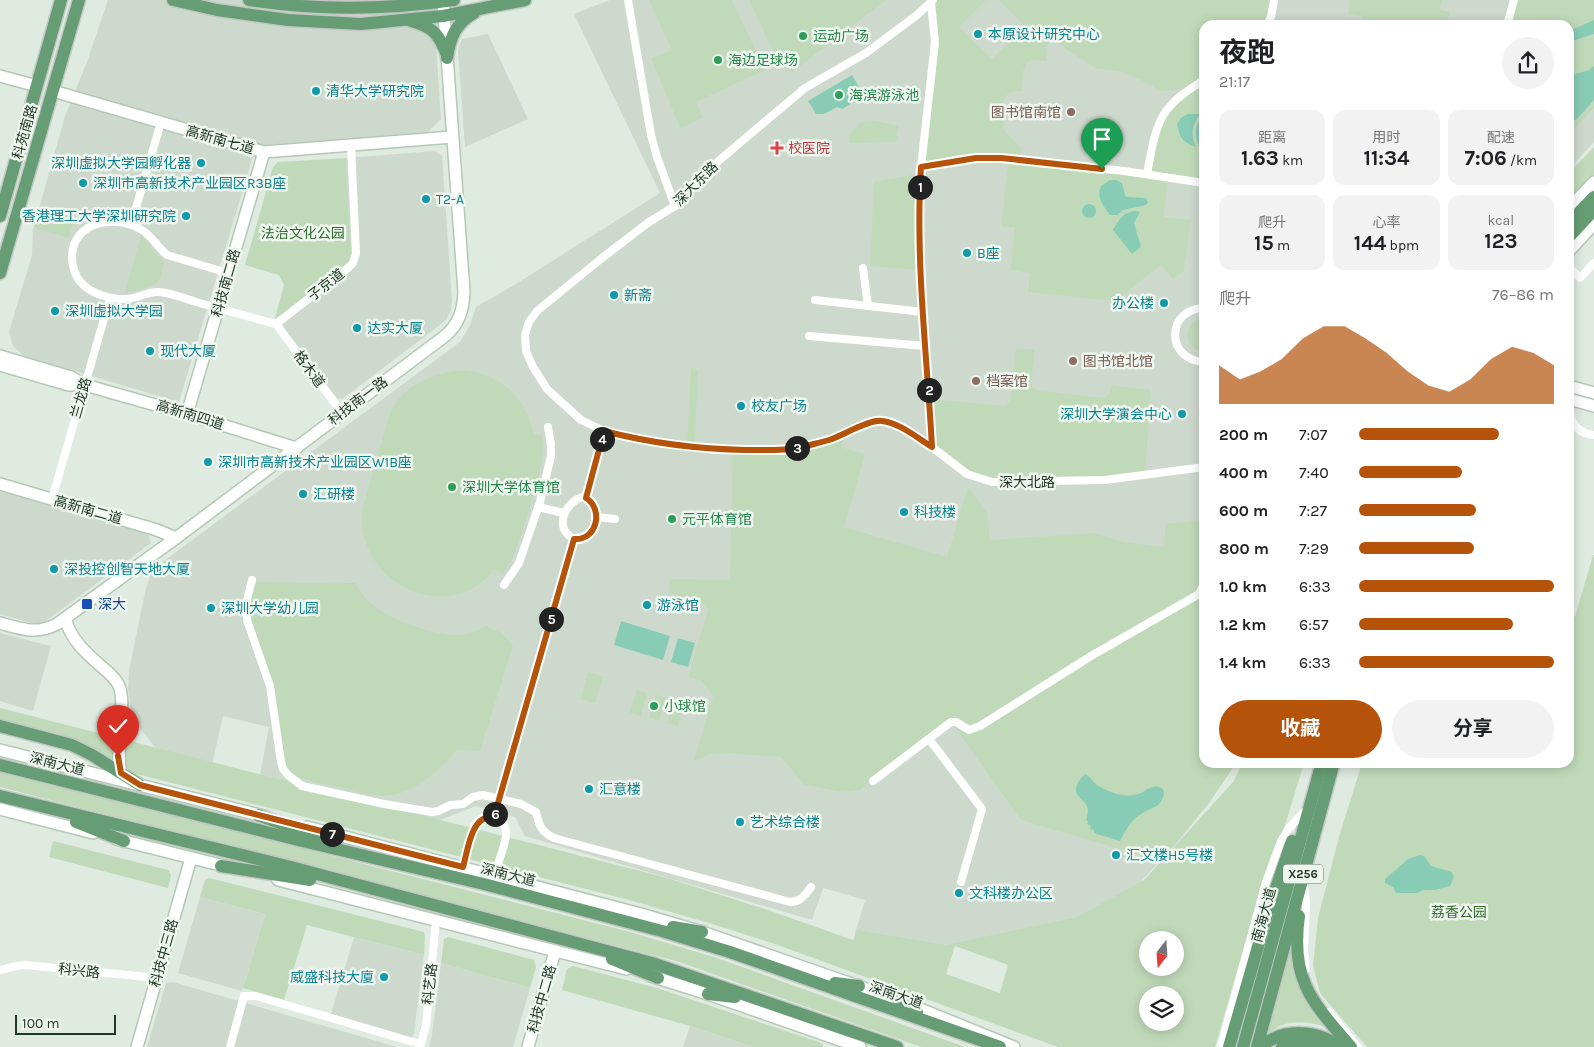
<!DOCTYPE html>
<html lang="zh">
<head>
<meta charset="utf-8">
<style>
	:root { --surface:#fff; --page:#f2f2f2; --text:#202124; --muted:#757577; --accent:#b45309 }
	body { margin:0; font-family:Karla,"Noto Sans SC",sans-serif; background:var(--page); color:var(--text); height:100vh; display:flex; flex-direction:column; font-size:19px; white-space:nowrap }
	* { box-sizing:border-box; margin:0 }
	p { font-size:16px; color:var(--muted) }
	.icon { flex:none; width:28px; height:28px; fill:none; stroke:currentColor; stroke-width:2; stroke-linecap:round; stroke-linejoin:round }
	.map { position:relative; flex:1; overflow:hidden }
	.details { position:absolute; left:1199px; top:20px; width:375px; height:748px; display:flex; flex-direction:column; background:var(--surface); border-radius:15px; box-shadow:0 2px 12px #0003 }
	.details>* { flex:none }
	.needle { width:32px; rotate:197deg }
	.tools { position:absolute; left:1139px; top:931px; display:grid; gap:10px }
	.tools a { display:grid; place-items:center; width:45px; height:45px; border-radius:50%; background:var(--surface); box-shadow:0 2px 12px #0003; font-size:25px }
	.scale { position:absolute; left:15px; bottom:12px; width:101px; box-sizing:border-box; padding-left:5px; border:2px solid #213927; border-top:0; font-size:14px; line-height:18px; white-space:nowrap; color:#213927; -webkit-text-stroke:4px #eff6ef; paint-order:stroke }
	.pin { position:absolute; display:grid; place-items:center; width:42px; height:42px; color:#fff; margin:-51px -21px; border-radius:50% 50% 50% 0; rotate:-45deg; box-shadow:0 0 5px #0007 }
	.pin .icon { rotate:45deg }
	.km { position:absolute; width:25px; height:25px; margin:-12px; border-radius:50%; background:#222; color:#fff; font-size:14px; line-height:25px; text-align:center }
	.round { display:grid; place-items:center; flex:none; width:52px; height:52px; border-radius:26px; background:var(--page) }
	.overview { display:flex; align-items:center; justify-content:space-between; height:85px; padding:0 20px }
	h1 { font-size:28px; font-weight:700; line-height:38px }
	.metrics { display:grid; grid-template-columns:repeat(3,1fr); gap:8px; height:85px; padding:5px 20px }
	.metrics div { display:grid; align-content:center; border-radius:12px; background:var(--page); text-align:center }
	.metrics b { font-size:21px; font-weight:700 }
	.metrics small { font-size:14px; font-weight:400 }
	.metrics p { font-size:14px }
	.chart { height:140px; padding:10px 20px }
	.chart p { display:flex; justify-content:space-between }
	.chart svg { width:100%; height:90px; margin-top:5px; fill:var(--accent); opacity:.7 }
	.button { display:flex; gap:10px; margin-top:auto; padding:10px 20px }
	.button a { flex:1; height:58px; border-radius:30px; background:var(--accent); color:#fff; font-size:20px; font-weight:700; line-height:58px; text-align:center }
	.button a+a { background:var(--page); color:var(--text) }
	ul { padding:0 20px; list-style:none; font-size:16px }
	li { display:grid; grid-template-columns:80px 60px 1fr; align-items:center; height:38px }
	li i { height:12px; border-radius:6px; background:var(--accent) }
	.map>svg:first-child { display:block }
	.built { fill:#ced9ce }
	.green { fill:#c0dab9; fill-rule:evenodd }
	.water { fill:#89ccb6 }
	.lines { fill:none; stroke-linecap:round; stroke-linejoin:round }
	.secondary-casing { stroke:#b3c9b6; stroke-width:14 }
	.primary-casing { stroke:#c1c8c3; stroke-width:15 }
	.street { stroke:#fff; stroke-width:8 }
	.secondary { stroke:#fff; stroke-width:11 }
	.primary { stroke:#669d74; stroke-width:12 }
	.route-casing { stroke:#fff; stroke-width:10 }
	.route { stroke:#b45309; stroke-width:6 }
	.culture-dot { fill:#0f9aa8; stroke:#eff6ef; stroke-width:2 }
	.leisure-dot { fill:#2e9e5b; stroke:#eff6ef; stroke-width:2 }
	.education-dot { fill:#8d6e63; stroke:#eff6ef; stroke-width:2 }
	.health-dot { fill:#e0444e; stroke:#eff6ef; stroke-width:2 }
	.transit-dot { fill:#1a4fb4; stroke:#eff6ef; stroke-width:2 }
	.labels { text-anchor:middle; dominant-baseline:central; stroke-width:5; stroke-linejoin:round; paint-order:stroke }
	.shield { fill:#eff6ef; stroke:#5f7263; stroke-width:1 }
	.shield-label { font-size:12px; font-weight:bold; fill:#213927 }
	.culture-label { font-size:14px; fill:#0d838f; stroke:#eff6ef; text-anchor:start }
	.leisure-label { font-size:14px; fill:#27864d; stroke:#eff6ef; text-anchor:start }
	.education-label { font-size:14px; fill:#785e54; stroke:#eff6ef; text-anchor:start }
	.street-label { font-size:14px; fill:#213927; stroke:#eff6ef }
	.health-label { font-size:14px; fill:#be3a42; stroke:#eff6ef; text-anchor:start }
	.park-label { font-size:14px; fill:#346d2e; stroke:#eff6ef }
	.transit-label { font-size:14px; fill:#164399; stroke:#eff6ef; text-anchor:start }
</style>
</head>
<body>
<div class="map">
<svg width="1594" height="1047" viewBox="0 0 1594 1047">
	<rect width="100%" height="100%" fill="#dfeae0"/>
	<g class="built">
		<polygon points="108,0 433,0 441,119 428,132 256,146 179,402 24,356 13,346 9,332 32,255 33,230 65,116 87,62"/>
		<polygon points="610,0 1594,0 1594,142 1569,169 1569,25 1204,25 1204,762 1236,763 1209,803 1177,843 1130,893 1101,912 952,945 907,948 855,933 865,900 823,888 812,920 525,836 515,817 476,806 438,821 259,781 269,727 223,716 211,769 170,755 154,746 134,721 130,705 128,689 129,671 145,592 151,573 157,566 460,342 470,325 476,307 511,287 660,193 574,14"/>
		<polygon points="488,34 528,119 465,147 458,50 462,39"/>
		<polygon points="435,151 442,156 452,301 451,310 446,320 432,331 342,399 337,398 277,319 351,257 346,158"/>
		<polygon points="0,490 148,534 151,543 43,623 31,623 0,614"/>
		<polygon points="0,633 51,646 33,711 0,701"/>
		<polygon points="200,897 265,914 242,991 178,973"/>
		<polygon points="354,937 424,955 414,1034 411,1038 331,1014"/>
		<polygon points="441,963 530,988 513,1047 429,1047 432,1035"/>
		<polygon points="173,982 397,1047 147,1047 166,983"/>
		<polygon points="690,1026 753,1047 683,1047"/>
	</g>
	<g class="green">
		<polygon points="652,0 732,0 765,70 696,102 703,118 680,128 651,58 672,50 649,1"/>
		<polygon points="749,0 886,0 791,73 771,47"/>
		<path d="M933 0H986L959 27 992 59 1025 26 999 0H1274L1267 25H1204V183L1168 178 1164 217 1191 220 1184 271 1173 279 1161 265 1119 298 1113 301 1028 292 1030 273 1010 270 1015 228 1001 226 1009 159 1001 158 921 167 934 64ZM1049 34 1067 50 1096 68 1124 72 1149 84 1159 91 1191 88 1159 124 1147 174 1021 160V148L1003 129 1005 113H1001L1005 97 1011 92 1021 91 1023 72 1026 64 1032 60 1046 61Z"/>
		<polygon points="1350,0 1442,0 1440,9 1450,12 1446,25 1371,25 1372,21 1363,20 1363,16 1348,14"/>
		<polygon points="1514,0 1594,0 1594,108 1569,135 1569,25 1507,25"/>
		<polygon points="875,121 899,126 896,142 849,143 848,137 861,122"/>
		<polygon points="1594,147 1594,176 1569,199 1569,173"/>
		<polygon points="346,158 351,253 350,261 277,319 275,318 284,285 279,275 245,265 273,167 278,162"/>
		<polygon points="918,174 919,270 870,266 874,182"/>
		<polygon points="40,208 75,218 69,238 34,228"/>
		<polygon points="141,235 164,262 161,277 157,283 144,289 125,292"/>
		<path d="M1204 318V352C1182 349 1182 321 1204 318Z"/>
		<polygon points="1016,348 1035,350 1031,382 1032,387 1037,390 1105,398 1110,392 1112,385 1151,390 1145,474 1105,480 981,479 932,447 930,399 1005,406 1010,402"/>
		<polygon points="691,367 698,370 695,442 687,442"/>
		<path d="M464 370C502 374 527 399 534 435L542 434C546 460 537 482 530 506 523 531 517 553 503 574L494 569C448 631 350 579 363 506 369 486 375 467 380 447 384 434 387 421 392 410 405 383 437 372 464 370Z"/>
		<polygon points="845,433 841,447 865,454 844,527 947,557 968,487 987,513 990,540 1094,533 1123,542 1163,547 1166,524 1192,521 1204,523 1204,583 1200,592 1204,601 1204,762 1236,763 1209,803 1160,861 1021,820 951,722 860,790 843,792 805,785 781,757 725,753 711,754 694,761 713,696 702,681 688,677 708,610 705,604 669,593 670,579 730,580 732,450 772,450"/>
		<polygon points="1593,555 1594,555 1594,1047 1367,1047 1320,993 1313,965 1318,918 1339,837 1362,763 1569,762 1569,615 1575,617"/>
		<path d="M255 582 355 583C359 590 363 596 369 602 388 619 434 636 460 635 468 635 478 629 486 626L502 633 513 646 480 751 457 750C438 772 413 796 381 796 365 795 349 790 333 786 319 783 302 782 290 772 279 762 281 738 280 725 278 710 276 695 271 680 261 646 242 618 255 582Z"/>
		<polygon points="588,672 603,676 595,703 580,699"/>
		<polygon points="637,690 647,693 641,716 630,713"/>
		<polygon points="656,695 666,698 659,721 649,718"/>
		<polygon points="674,700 684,703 678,726 667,723"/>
		<path d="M0 708 664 877 768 910 853 940 857 930 946 945 1077 917 1144 880 1234 781 1242 763H1304L1278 848 1271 866 1246 940 1215 1047H1058L775 944 709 923 629 900 121 770 0 722ZM1148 940H1175V968H1148ZM955 946 1008 965 1000 993 946 974ZM1148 995H1175V1022H1148Z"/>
		<polygon points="0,771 630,932 717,958 965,1047 921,1047 676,961 0,787"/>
		<polygon points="53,841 168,870 171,875 168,888 49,857"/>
		<polygon points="209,878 424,932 425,938 424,955 307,925 284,1000 243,988 265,914 200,897 205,880"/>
		<polygon points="448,937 534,960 536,967 530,988 441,963 444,939"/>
		<path d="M1292 943 1326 1027C1307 1021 1282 1018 1269 1035L1268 1034Z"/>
		<polygon points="573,966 657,988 819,1042 823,1045 823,1047 753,1047 690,1026 562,990 567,969"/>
	</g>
	<g class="water">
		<polygon points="1594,20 1594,34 1569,42 1569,31"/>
		<polygon points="1594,66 1594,100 1576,120 1569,120 1569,76 1589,70"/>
		<polygon points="852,75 862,92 860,99 842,109 837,107 824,114 816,114 808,101"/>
		<path d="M1188 114H1200C1192 124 1190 135 1196 147 1183 143 1179 137 1177 124L1181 118Z"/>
		<path d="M1204 116V149L1200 148C1195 136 1193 126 1204 116Z"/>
		<path d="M1110 180H1116L1122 183 1125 195 1127 197 1146 198 1148 202 1146 205 1123 210 1118 215H1110C1103 205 1096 198 1101 186Z"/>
		<circle cx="1089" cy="211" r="7"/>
		<path d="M1136 211 1140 212 1134 223 1141 247 1132 254 1113 230C1120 220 1121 212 1136 211Z"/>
		<polygon points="621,621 670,636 663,660 614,645"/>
		<polygon points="678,638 695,643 688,667 671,662"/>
		<path d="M1086 774C1090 777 1093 782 1097 785 1109 793 1127 799 1141 793 1145 791 1153 785 1159 787 1168 789 1163 801 1158 805 1153 809 1146 810 1141 814 1131 820 1125 831 1120 841L1094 833V830L1090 829 1091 826 1087 824 1088 821 1086 820C1093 801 1079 802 1076 791 1075 785 1081 777 1086 774Z"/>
		<polygon points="1420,855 1424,856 1431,866 1452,872 1454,877 1450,886 1435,890 1424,890 1417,893 1396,893 1393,887 1385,883 1385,879 1408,859"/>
	</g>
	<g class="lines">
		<g class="secondary-casing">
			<g id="secondary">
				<polyline points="0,76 37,86"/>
				<polyline points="53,91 264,152 452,137"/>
				<polyline points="1569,208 1594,182"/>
				<polyline points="1569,251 1594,224"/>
				<polyline points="0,356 71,377 85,385 187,414 296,448"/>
				<polyline points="0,365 69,385 83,385"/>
				<polyline points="1569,386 1594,393"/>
				<polyline points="1569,399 1594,406"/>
				<polyline points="187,414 264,152"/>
				<polyline points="0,484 157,530 176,538"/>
				<path d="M65 619C72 641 86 653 102 667 108 672 115 678 118 684 128 701 114 748 121 773"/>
				<path d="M0 623C22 629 36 635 57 624L176 538 445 336C459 324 463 311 464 292L443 0"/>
				<polyline points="0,750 267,817"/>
				<polyline points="0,809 93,833"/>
				<polyline points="307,827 641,914 702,932 898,1000 1014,1047"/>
				<polyline points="116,839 228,867"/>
				<polyline points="278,880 626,969"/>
				<polyline points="651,976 708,994 860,1047"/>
				<polyline points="137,1047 191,858"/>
				<polyline points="528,1047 555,951"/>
			</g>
		</g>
		<g class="primary-casing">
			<g id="primary">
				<polyline points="173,0 217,10 288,20 361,24 443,16 525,0"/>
				<path d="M249 0C318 11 385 10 454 0"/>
				<path d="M411 21C433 27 439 34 447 55"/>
				<path d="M447 58C450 37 456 23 474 13"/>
				<polyline points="0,216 61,0"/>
				<polyline points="1569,223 1594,197"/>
				<polyline points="1569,237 1594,210"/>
				<polyline points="0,273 79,0"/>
				<polyline points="0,726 72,745 92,755 140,785"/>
				<polyline points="0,765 298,840 484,884 662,931 730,952 1000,1047"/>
				<polyline points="0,796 291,867 652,963 897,1047"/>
				<polyline points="258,815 328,840"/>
				<polyline points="76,822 124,841"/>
				<polyline points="221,866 310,880"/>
				<path d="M1299 916C1290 980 1312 1002 1351 1047"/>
				<polyline points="673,927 702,932"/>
				<polyline points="612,959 658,978"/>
				<polyline points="835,983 859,986"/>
				<polyline points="708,994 735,997"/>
				<polyline points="898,1000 917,1012"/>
				<polyline points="1229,1047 1268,912 1292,841"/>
				<polyline points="1243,1047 1322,762"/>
				<polyline points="1257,1047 1334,762"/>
				<path d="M1260 1047C1283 1028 1317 1029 1340 1047"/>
				<path d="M1282 1047C1296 1041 1310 1042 1324 1047"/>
			</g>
		</g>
		<g class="street">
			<polyline points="628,0 651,135 657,157 675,206"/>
			<polyline points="933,0 917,15 866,53 805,88 716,163 701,177 675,206 649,222 602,258 537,311 529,322 525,335 526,351 533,367 547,389 581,420 604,431 625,437 663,443 715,450 772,450 798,448 830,440 872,421 880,420 890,422 903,428 932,447 967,474 992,482 1105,480 1204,467"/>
			<polyline points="931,3 935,42 921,167 919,209 923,312 932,447"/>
			<polyline points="1267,25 1271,17 1274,0"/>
			<polyline points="1507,25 1514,0"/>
			<polyline points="921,167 961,159 1001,158 1124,171 1204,183"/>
			<path d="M1147 174C1152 150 1154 122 1172 104 1181 94 1193 87 1204 80"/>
			<polyline points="131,225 161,122"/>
			<polyline points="1569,267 1580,278 1594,263"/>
			<polyline points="863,268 868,306"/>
			<path d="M228 273 167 255C157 247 152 235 140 229 110 212 65 225 73 266 76 282 89 292 104 296 115 300 126 300 137 297 144 295 151 291 159 292 171 293 184 298 196 302 222 309 249 317 276 324L348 268 353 263 356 254 351 146"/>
			<polyline points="815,300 923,312"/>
			<path d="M1204 308C1166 309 1165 360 1204 362"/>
			<polyline points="276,324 342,413"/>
			<polyline points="809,336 925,346"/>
			<path d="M1571 397C1566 415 1573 433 1594 435"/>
			<path d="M582 497C610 500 592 552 571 537 554 526 566 502 582 497Z"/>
			<polyline points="586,498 604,431"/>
			<polyline points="52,499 110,298"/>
			<polyline points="538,507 564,513"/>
			<polyline points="597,517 615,519"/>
			<path d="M252 580 247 600V620L270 686 281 762 283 769 288 775 302 786 384 804 432 812 438 811 451 805 463 804 473 797 483 795 521 804 536 812C539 825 541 832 554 838L790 902C801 902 805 895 811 887"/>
			<polyline points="504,585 519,563 540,502 551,456 551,445 548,427"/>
			<polyline points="929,739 982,809 961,882"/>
			<polyline points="873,781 951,722 956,722 969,730 980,726 1091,656 1199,594 1204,583"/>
			<polyline points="494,817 574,539"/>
			<path d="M463 867C467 854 469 837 475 825 483 811 506 816 506 833 506 846 498 862 494 875"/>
			<polyline points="1304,886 1306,902 1304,952 1306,969"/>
			<polyline points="0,970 16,966 25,965 148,977 158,975"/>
			<polyline points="1329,1012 1358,1047"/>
			<polyline points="230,1047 244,996 256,996 420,1044"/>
			<polyline points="420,1047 426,1025 436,920"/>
			<polyline points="1221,1047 1266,882 1281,841 1289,828 1304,812"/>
		</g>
		<use href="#secondary" class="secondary"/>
		<use href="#primary" class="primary"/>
	</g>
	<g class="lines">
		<g class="route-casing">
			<path id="route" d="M118 756 121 773 140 785 463 867C468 850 471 814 494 817L574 539C597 541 604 509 586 498L604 431C650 443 698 449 746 450 764 450 782 451 799 448 809 445 819 443 829 440 842 436 869 419 882 421 900 423 917 438 932 447 927 354 915 260 921 167L976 158H1001L1102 169"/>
		</g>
		<use href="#route" class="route"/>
	</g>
	<g class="culture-dot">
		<circle cx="978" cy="34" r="5"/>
		<circle cx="316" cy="91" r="5"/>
		<circle cx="201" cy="163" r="5"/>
		<circle cx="83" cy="183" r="5"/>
		<circle cx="426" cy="199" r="5"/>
		<circle cx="186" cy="216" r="5"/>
		<circle cx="967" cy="253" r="5"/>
		<circle cx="614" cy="295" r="5"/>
		<circle cx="1164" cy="303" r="5"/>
		<circle cx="55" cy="311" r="5"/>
		<circle cx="357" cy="328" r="5"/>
		<circle cx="150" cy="351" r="5"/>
		<circle cx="741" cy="406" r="5"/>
		<circle cx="1182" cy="414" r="5"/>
		<circle cx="208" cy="462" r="5"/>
		<circle cx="303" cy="494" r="5"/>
		<circle cx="904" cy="512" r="5"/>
		<circle cx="54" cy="569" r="5"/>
		<circle cx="647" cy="605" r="5"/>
		<circle cx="211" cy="608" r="5"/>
		<circle cx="589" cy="789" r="5"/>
		<circle cx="740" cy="822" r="5"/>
		<circle cx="1116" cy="855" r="5"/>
		<circle cx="959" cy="893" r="5"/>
		<circle cx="384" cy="977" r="5"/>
	</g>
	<g class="leisure-dot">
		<circle cx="803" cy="36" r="5"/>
		<circle cx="718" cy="60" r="5"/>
		<circle cx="839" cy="95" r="5"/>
		<circle cx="452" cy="487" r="5"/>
		<circle cx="672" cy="519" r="5"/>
		<circle cx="654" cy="706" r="5"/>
	</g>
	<g class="education-dot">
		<circle cx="1071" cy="112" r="5"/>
		<circle cx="1073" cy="361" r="5"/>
		<circle cx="976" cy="381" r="5"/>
	</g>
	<path class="health-dot" d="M774.5 140.5h5v5h5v5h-5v5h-5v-5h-5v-5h5z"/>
	<rect class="transit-dot" x="81" y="598" width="12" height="12" rx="2.5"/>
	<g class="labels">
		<rect class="shield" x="1283" y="864.5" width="40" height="19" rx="4"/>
		<g class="shield-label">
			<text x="1303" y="874">X256</text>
		</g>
		<g class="culture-label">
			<text x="988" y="34">本原设计研究中心</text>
			<text x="326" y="91">清华大学研究院</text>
			<text x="191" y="163" text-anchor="end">深圳虚拟大学园孵化器</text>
			<text x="93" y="183">深圳市高新技术产业园区R3B座</text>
			<text x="436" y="199">T2-A</text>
			<text x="176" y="216" text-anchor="end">香港理工大学深圳研究院</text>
			<text x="977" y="253">B座</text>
			<text x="624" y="295">新斋</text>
			<text x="1154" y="303" text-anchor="end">办公楼</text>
			<text x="65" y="311">深圳虚拟大学园</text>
			<text x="367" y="328">达实大厦</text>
			<text x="160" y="351">现代大厦</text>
			<text x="751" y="406">校友广场</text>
			<text x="1172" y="414" text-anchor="end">深圳大学演会中心</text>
			<text x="218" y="462">深圳市高新技术产业园区W1B座</text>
			<text x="313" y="494">汇研楼</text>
			<text x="914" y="512">科技楼</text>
			<text x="64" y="569">深投控创智天地大厦</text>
			<text x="657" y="605">游泳馆</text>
			<text x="221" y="608">深圳大学幼儿园</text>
			<text x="599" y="789">汇意楼</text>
			<text x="750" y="822">艺术综合楼</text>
			<text x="1126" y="855">汇文楼H5号楼</text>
			<text x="969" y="893">文科楼办公区</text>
			<text x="374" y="977" text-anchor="end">威盛科技大廈</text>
		</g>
		<g class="leisure-label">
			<text x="813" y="36">运动广场</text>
			<text x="728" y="60">海边足球场</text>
			<text x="849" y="95">海滨游泳池</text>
			<text x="462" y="487">深圳大学体育馆</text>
			<text x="682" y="519">元平体育馆</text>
			<text x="664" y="706">小球馆</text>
		</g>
		<g class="education-label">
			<text x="1061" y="112" text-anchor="end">图书馆南馆</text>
			<text x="1083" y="361">图书馆北馆</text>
			<text x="986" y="381">档案馆</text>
		</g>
		<g class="street-label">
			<text transform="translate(25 132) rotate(-74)">科苑南路</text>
			<text transform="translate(220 140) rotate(16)">高新南七道</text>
			<text transform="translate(696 184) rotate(-45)">深大东路</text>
			<text transform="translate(226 283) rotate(-74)">科技南二路</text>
			<text transform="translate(326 285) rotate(-38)">子京道</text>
			<text transform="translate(309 369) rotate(54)">格木道</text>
			<text transform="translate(81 398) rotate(-74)">兰龙路</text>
			<text transform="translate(358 401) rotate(-37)">科技南一路</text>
			<text transform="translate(190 415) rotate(17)">高新南四道</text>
			<text x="1027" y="482">深大北路</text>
			<text transform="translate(88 510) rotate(16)">高新南二道</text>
			<text transform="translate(57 764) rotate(14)">深南大道</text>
			<text transform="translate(508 875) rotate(14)">深南大道</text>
			<text transform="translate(1264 915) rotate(-75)">南海大道</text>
			<text transform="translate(164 953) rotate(-74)">科技中三路</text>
			<text transform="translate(79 971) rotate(6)">科兴路</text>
			<text transform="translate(430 984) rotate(-84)">科艺路</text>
			<text transform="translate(896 995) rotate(19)">深南大道</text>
			<text transform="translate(542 999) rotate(-74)">科技中二路</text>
		</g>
		<g class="health-label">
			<text x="788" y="148">校医院</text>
		</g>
		<g class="park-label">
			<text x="303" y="233">法治文化公园</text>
			<text x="1459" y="912">荔香公园</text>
		</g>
		<g class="transit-label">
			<text x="98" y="604">深大</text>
		</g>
	</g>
</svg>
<div class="tools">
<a><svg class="needle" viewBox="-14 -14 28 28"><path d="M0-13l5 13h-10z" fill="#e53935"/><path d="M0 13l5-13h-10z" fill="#757577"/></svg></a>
<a><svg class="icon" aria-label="layers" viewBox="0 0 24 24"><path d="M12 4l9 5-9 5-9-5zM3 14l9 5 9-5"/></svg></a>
</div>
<div class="scale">100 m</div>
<div class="pin" style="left:1102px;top:169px;background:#1e9e55"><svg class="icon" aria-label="arrive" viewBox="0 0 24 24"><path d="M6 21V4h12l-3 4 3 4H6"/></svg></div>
<div class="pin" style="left:118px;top:756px;background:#d93025"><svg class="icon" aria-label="check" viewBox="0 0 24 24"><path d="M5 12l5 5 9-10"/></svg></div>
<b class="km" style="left:920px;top:187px">1</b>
<b class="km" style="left:929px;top:390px">2</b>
<b class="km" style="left:797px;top:448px">3</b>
<b class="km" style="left:602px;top:439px">4</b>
<b class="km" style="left:551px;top:619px">5</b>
<b class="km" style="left:495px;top:814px">6</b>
<b class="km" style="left:332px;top:834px">7</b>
<section class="details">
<div class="overview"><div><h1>夜跑</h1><p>21:17</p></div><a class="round"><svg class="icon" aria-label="share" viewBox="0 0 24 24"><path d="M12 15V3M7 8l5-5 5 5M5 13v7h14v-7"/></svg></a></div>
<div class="metrics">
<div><p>距离</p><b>1.63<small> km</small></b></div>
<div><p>用时</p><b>11:34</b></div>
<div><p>配速</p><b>7:06<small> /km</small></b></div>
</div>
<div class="metrics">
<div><p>爬升</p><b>15<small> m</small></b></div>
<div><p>心率</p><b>144<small> bpm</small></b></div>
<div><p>kcal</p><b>123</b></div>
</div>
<div class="chart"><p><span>爬升</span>76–86 m</p>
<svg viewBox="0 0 160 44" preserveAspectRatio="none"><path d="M0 44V25L10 32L20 28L30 22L40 12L50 6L60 6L70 12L80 19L90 28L100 35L110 38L120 32L130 22L140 16L150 19L160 25V44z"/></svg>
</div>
<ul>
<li><b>200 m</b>7:07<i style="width:72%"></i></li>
<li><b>400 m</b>7:40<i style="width:53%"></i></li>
<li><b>600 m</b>7:27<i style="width:60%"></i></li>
<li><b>800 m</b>7:29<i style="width:59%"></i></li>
<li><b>1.0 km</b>6:33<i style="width:100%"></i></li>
<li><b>1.2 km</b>6:57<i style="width:79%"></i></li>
<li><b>1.4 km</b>6:33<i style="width:100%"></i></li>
</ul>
<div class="button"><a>收藏</a><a>分享</a></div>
</section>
</div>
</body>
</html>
